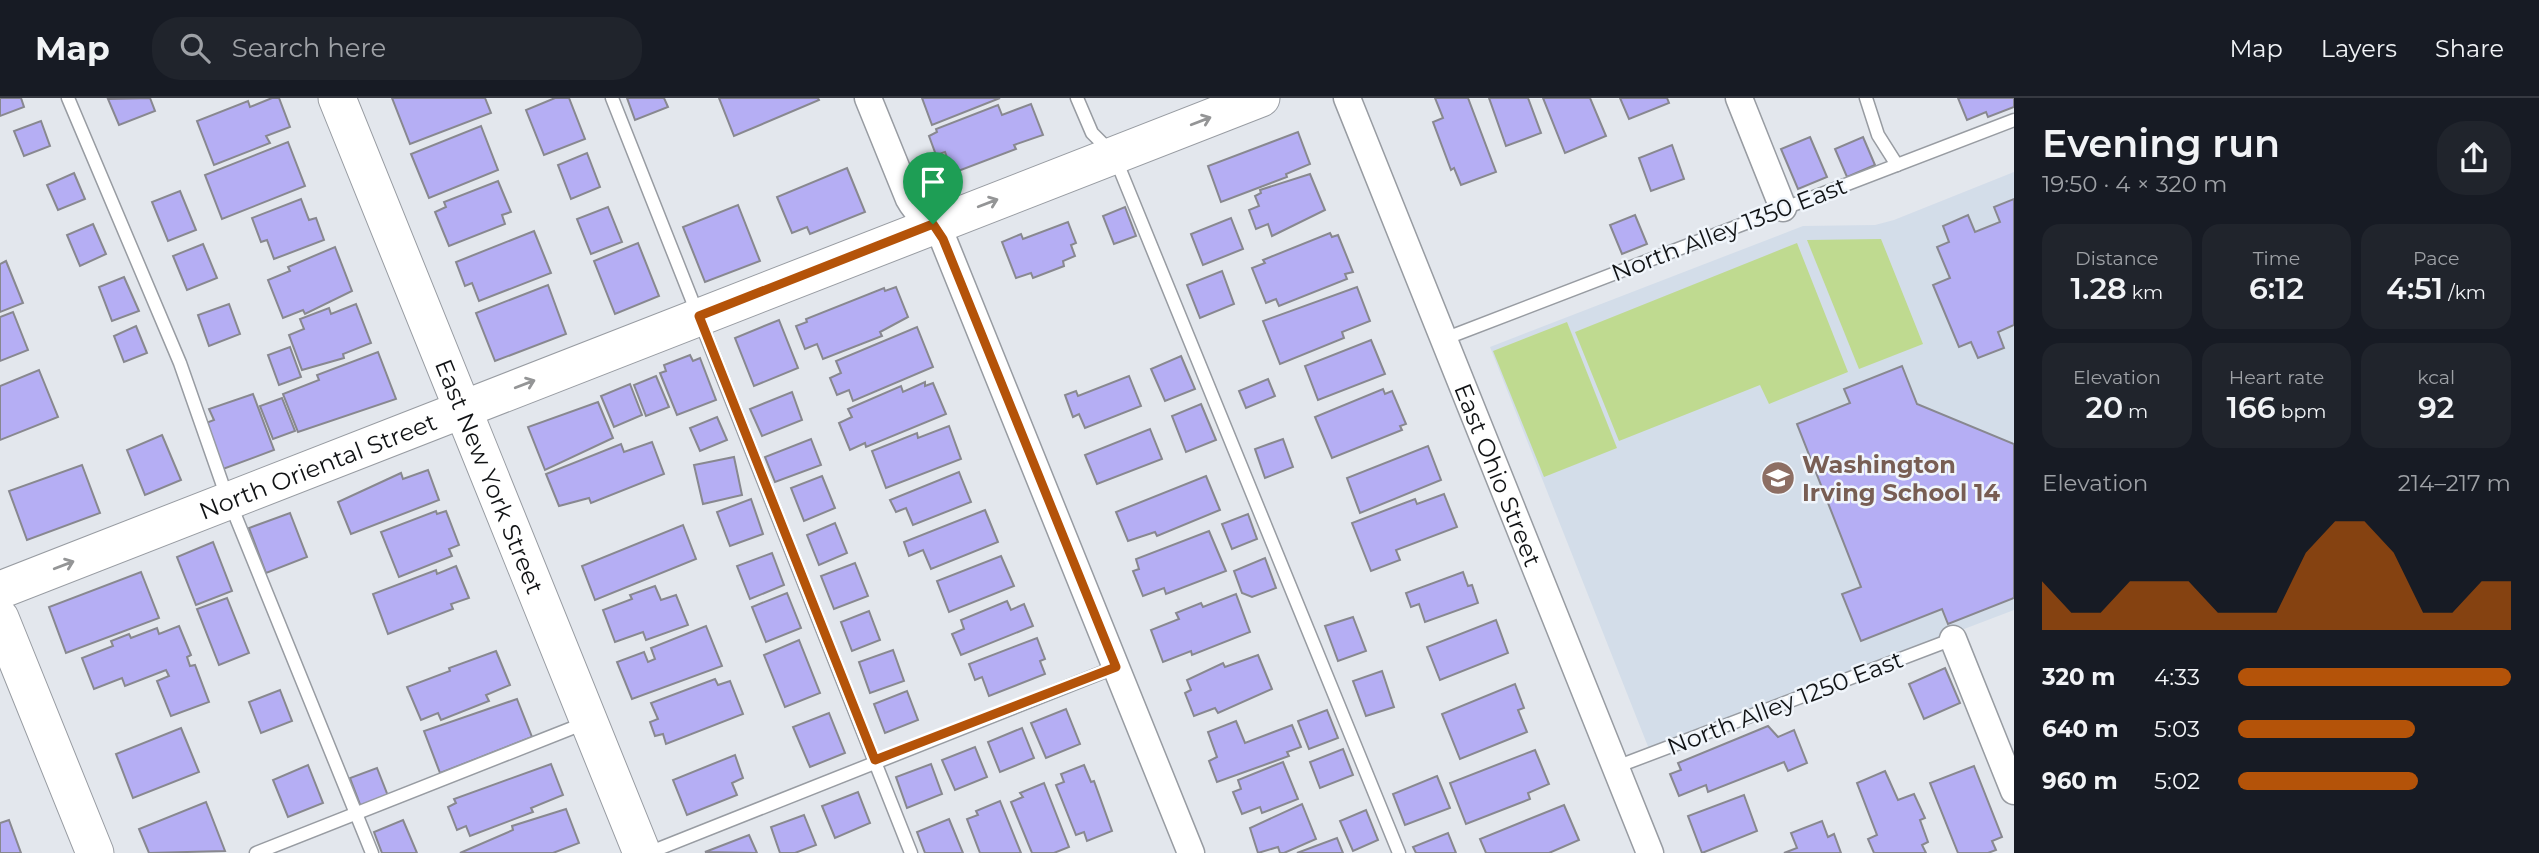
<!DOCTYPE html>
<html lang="en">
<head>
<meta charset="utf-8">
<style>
	:root { --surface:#171b24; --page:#20242c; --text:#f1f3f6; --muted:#9ea1a6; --line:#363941; --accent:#b45309 }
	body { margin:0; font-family:Montserrat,sans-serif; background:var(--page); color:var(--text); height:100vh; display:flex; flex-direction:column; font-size:26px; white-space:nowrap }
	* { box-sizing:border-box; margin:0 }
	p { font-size:23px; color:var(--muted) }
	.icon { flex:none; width:38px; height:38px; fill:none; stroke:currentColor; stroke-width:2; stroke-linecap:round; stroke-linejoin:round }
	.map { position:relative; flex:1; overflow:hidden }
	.side { display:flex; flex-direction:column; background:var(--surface); width:525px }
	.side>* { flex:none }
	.pin { position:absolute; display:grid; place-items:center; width:60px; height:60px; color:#fff; margin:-72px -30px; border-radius:50% 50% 50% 0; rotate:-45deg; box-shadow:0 0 7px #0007 }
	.pin .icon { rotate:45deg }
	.round { display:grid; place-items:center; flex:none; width:74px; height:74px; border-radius:28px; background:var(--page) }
	.summary { display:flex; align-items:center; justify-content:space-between; height:119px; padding:0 28px }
	h1 { font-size:38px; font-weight:600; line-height:52px }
	.figures { display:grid; grid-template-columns:repeat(3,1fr); gap:10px; height:119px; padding:7px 28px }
	.figures div { display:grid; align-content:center; border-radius:18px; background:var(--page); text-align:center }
	.figures b { font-size:30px; font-weight:600 }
	.figures small { font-size:19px; font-weight:400 }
	.figures p { font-size:19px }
	.chart { height:196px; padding:14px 28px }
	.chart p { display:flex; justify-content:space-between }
	.chart svg { width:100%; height:126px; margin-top:7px; fill:var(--accent); opacity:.7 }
	ul { padding:0 28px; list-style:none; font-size:23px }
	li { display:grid; grid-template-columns:112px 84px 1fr; align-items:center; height:52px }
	li i { height:18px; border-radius:9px; background:var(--accent) }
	header { display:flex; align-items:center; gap:42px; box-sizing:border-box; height:98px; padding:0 35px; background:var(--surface); border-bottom:2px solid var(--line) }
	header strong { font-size:33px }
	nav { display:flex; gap:38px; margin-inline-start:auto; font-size:24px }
	.search { width:490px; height:63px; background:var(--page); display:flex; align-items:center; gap:18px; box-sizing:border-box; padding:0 24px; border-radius:28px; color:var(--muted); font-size:26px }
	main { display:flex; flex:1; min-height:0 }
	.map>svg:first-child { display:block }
	.built { fill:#d3dde9 }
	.green { fill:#bfda90 }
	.building { fill:#b5aef4; stroke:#88888f; stroke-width:2 }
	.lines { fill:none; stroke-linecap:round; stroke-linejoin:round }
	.lane-casing { stroke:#989ca2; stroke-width:15 }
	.street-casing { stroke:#989ca2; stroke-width:29 }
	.secondary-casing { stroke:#989ca2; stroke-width:39 }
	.lane { stroke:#fff; stroke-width:12 }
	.street { stroke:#fff; stroke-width:26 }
	.secondary { stroke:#fff; stroke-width:37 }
	.oneway { stroke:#949596 }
	.route-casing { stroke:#fff; stroke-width:14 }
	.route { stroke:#b45309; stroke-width:9 }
	.labels { text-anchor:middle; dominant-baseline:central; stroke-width:5; stroke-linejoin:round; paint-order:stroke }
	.street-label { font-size:24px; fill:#111315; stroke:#f0f5fb }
	.education-label { font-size:24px; font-weight:bold; fill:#785e54; stroke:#f0f5fb; text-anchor:start }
</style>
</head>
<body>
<header>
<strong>Map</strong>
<div class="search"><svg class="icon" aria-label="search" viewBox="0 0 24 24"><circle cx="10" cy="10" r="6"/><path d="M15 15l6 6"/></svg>Search here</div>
<nav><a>Map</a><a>Layers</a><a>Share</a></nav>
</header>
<main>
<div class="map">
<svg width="2014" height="755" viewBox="0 0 2014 755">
	<rect width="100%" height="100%" fill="#e3e7ed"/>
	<polygon class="built" points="2014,74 2014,512 1649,651 1490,249 1803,128 1875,127 1894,122"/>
	<g class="green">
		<polygon points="1881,141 1923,246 1859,271 1807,142"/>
		<polygon points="1797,145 1848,274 1769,306 1760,287 1619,343 1575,234"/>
		<polygon points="1567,224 1617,350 1544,379 1493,253"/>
	</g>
	<g class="building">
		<polygon points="0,0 21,0 24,9 0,18"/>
		<polygon points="150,0 155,13 119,27 108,1"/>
		<polygon points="272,0 279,0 290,29 266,38 270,45 214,67 197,23 248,3 250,9"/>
		<polygon points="392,0 485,0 491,15 410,46"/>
		<polygon points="555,0 569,0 585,41 544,57 526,12"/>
		<polygon points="627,0 664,0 668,9 635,22"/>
		<polygon points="719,0 818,0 819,2 734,38"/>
		<polygon points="922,0 1000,0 932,27"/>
		<polygon points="1435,0 1468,0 1496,74 1461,87 1454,70 1451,72 1433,24 1443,20"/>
		<polygon points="1489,0 1528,0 1541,35 1506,48"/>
		<polygon points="1543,0 1590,0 1606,38 1565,55"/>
		<polygon points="1620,0 1667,0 1669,5 1629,21"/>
		<polygon points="1958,0 2014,0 2014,9 1988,19 1986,14 1967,22"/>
		<polygon points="1031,6 1043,37 1014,47 1016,51 953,75 945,54 936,57 929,38 937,34 936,31 998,7 1002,17"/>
		<polygon points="41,23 50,48 24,58 14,33"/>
		<polygon points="481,28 498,72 429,100 411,56"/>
		<polygon points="1298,34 1310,66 1286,76 1287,79 1221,104 1208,68"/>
		<polygon points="1810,39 1827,79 1798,91 1781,51"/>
		<polygon points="1863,39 1875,67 1847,79 1835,51"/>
		<polygon points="288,44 305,88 222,121 205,77"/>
		<polygon points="1672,47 1684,81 1651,93 1639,60"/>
		<polygon points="587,55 600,89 571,101 558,67"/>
		<polygon points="847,70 865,114 810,136 807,129 792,135 777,99"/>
		<polygon points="74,75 85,101 58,112 47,87"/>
		<polygon points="1310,76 1325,112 1272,138 1268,126 1256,131 1249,112 1259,108 1255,98 1261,95 1260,92"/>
		<polygon points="498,83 511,114 502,117 505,126 449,148 435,114 446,109 444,104"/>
		<polygon points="180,93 196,132 168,143 152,104"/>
		<polygon points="301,101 309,122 316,120 324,142 274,161 267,142 261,144 252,120"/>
		<polygon points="2014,101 2014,227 1998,234 2004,250 1978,260 1971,244 1959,249 1933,187 1950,180 1937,149 1949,144 1943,128 1968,117 1975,134 2000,124 1994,109"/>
		<polygon points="738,107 760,163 705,184 683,129"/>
		<polygon points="608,109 622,144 591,156 577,121"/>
		<polygon points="1125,109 1136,138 1114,146 1103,118"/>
		<polygon points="1635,117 1647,146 1622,156 1610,127"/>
		<polygon points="1231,120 1243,151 1203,167 1191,136"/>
		<polygon points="1068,124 1076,145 1071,147 1075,158 1063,163 1064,168 1033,180 1031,175 1016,180 1002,144 1021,136 1023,141"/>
		<polygon points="93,126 106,156 80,168 67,137"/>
		<polygon points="534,133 551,175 479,203 472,185 465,188 456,164"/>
		<polygon points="1330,135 1332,139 1338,137 1353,174 1345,176 1347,181 1279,208 1276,201 1266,205 1252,170 1265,165 1263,162"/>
		<polygon points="638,145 659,198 615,216 594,163"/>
		<polygon points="203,146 217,180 187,192 173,158"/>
		<polygon points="335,149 352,193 305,216 303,212 283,220 268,182 290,173 288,169"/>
		<polygon points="6,163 23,205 0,214 0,166"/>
		<polygon points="1222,173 1234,206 1200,220 1187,187"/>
		<polygon points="124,179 139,213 112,223 99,189"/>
		<polygon points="548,187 566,236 495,263 476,215"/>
		<polygon points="896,189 908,219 880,234 882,238 823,261 817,246 805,251 796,228 807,224 806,221 884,190 885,193"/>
		<polygon points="1357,189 1370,223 1342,234 1344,240 1280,266 1263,223"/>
		<polygon points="229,206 240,236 209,248 198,217"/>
		<polygon points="356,206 371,245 343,256 344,260 302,272 289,237 304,231 300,221 329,210 331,216"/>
		<polygon points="13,214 28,252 0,263 0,219"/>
		<polygon points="779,222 798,270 754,288 735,240"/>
		<polygon points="136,228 147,255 124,264 114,238"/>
		<polygon points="917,229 933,269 853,303 849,292 837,297 830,280 841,275 836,263"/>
		<polygon points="1371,242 1385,276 1318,302 1305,268"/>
		<polygon points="290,249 301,279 279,287 268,257"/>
		<polygon points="378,254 396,301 298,334 283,296 319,282 317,277"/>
		<polygon points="690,257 693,263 700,260 716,302 677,317 660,275 666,273 664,267"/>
		<polygon points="1181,258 1195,291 1165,303 1151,271"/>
		<polygon points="1902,268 1917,306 2014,346 2014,500 1948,526 1942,511 1861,543 1842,496 1861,489 1797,326 1850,305 1844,291"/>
		<polygon points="39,272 58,319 0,342 0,288"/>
		<polygon points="656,278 669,309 646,318 634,287"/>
		<polygon points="1129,278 1141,308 1085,330 1079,316 1073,319 1065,297 1076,293 1078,298"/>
		<polygon points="1268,281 1275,298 1246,310 1239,293"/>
		<polygon points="925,284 925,288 933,285 946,316 866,349 865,345 850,352 839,325 852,319 848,311 901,288 903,294"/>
		<polygon points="630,286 642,317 614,329 601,298"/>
		<polygon points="1383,291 1385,296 1392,293 1406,326 1400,328 1402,332 1332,360 1315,319"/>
		<polygon points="792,294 802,322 762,338 750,311"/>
		<polygon points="253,296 274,352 223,371 206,325 214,322 209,311"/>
		<polygon points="282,300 295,333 273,341 260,308"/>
		<polygon points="598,304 613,340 545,372 528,329"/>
		<polygon points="1201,306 1216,342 1186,354 1172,318"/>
		<polygon points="717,319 727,342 700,353 690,330"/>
		<polygon points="949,328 961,361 886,390 872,353 917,335 918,340"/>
		<polygon points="1150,331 1162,361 1097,386 1085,357"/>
		<polygon points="162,337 181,382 145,397 127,352"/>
		<polygon points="811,341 821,367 775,384 765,359"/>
		<polygon points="1283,341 1293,369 1265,380 1255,351"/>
		<polygon points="652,344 664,376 591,405 589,400 559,408 546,376 621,346 624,354"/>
		<polygon points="1428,348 1441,382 1360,415 1347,380"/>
		<polygon points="734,359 742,397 703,406 694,367"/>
		<polygon points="82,367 100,415 27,442 9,393"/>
		<polygon points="428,372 439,402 351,436 338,404 401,375 403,381"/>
		<polygon points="959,374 971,404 913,427 906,410 896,414 890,402"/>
		<polygon points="822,378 835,410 804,423 791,390"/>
		<polygon points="1206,378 1220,412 1157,438 1155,434 1128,443 1116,414"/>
		<polygon points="1444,396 1457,429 1396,452 1400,462 1371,473 1352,425 1415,401 1417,406"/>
		<polygon points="751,401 763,436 730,448 717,414"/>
		<polygon points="985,412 998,444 931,471 923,452 909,458 904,444"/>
		<polygon points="436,413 437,416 446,413 459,447 449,451 452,458 399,479 381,434"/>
		<polygon points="290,415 307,459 266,475 249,430"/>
		<polygon points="1248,416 1257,441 1232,451 1222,426"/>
		<polygon points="835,425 847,455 819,467 807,437"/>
		<polygon points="683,427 696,461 595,502 582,468"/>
		<polygon points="1209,433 1226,473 1166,496 1164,490 1143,498 1133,473 1139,471 1136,461"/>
		<polygon points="213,444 232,493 196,507 177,459"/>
		<polygon points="772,455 784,487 750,501 737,468"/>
		<polygon points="1001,458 1014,488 949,514 937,483"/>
		<polygon points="1265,460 1276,490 1252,499 1242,495 1234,473"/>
		<polygon points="855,465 868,498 834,511 821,478"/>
		<polygon points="456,468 469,500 451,506 453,511 388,536 373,496 436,472 437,476"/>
		<polygon points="141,474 159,520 66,555 49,509"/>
		<polygon points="1463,474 1468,488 1472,487 1478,505 1425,524 1419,506 1411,509 1406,495"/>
		<polygon points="655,488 661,502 676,497 688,527 646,542 643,534 615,544 603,512 632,501 630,497"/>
		<polygon points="787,495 801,530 766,544 752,509"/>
		<polygon points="1236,496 1250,534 1192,557 1191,553 1163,564 1151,532 1179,521 1176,515 1201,505 1203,509"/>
		<polygon points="227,500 249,555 219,567 197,511"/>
		<polygon points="1007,503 1011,512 1024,506 1033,528 961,557 952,536 964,531 961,522"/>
		<polygon points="869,513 880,542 852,553 841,524"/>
		<polygon points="1353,519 1366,553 1338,563 1325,528"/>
		<polygon points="1496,522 1508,555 1440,582 1427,549"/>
		<polygon points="179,528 191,557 187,559 190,568 195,567 209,604 171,618 157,583 169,578 166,572 125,588 122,580 94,591 82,560 113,548 111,543 129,536 131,540 157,530 159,536"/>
		<polygon points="706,528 722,568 632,601 617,564 644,554 648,564 655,561 651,550"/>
		<polygon points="1037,540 1045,561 1040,563 1045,576 989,598 982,579 975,582 969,566"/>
		<polygon points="799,542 820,595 785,609 764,557"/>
		<polygon points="893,552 904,583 870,595 859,564"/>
		<polygon points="496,553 510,587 486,597 489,603 441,622 438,615 421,622 407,589 450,573 449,570"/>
		<polygon points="1258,557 1272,591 1218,615 1215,610 1194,618 1185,595 1191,592 1187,582 1223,565 1225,569"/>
		<polygon points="1945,570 1960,605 1924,621 1909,586"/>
		<polygon points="1382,573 1394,609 1366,618 1353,583"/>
		<polygon points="715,581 718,587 730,583 743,616 666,646 663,636 655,638 650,624 658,621 651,605"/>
		<polygon points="1515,586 1524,610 1518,612 1527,634 1460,661 1442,616"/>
		<polygon points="280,592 292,623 261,635 249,604"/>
		<polygon points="907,593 918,622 885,635 874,606"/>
		<polygon points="517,601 532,639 440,675 424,633"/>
		<polygon points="1066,611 1080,646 1046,660 1031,625"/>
		<polygon points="1327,612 1338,640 1309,651 1298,623"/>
		<polygon points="829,615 845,655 810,669 793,629"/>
		<polygon points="1236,623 1245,645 1292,627 1301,649 1287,654 1289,658 1217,684 1209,663 1217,659 1208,634"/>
		<polygon points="1768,628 1778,639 1794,632 1807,665 1788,673 1784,664 1708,694 1706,687 1679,698 1670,676 1681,672 1678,665"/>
		<polygon points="181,630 199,674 133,700 116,656"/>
		<polygon points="1022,630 1034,660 1000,674 988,644"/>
		<polygon points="975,649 987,679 955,692 942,662"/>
		<polygon points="1343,651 1353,677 1320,690 1310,664"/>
		<polygon points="1535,652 1549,686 1528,695 1530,701 1466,726 1450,685"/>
		<polygon points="735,657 743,680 732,685 737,697 687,717 673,682"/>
		<polygon points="1283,664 1298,701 1262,715 1260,709 1242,716 1233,694 1241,691 1238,682"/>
		<polygon points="551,666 563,697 531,710 533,714 470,738 466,728 457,732 448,709 456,705 454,701"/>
		<polygon points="931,666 942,696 907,710 896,679"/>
		<polygon points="308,667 323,705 288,719 273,682"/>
		<polygon points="1084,667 1091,684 1094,683 1112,733 1087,743 1084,734 1076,737 1056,687 1064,684 1061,676"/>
		<polygon points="1974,668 2002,739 1992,743 1996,752 1988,755 1958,755 1930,685"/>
		<polygon points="377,670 388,698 361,709 350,680"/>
		<polygon points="1885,673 1898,702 1914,696 1925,720 1920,722 1928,744 1922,747 1926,755 1874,755 1868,741 1877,737 1857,685"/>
		<polygon points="1437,678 1450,710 1405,727 1393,696"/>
		<polygon points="1044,685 1069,749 1054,755 1032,755 1011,704 1023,699 1020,695"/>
		<polygon points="858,694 870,725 835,740 822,708"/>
		<polygon points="1744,697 1757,733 1702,755 1688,718"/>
		<polygon points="1000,703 1021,755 980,755 967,721 978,717 976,713"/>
		<polygon points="206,704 225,753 149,755 139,731"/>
		<polygon points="1302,706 1316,741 1284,755 1280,755 1278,749 1258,755 1250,730"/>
		<polygon points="1564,707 1579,742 1549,755 1486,755 1480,741"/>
		<polygon points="566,711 579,745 553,755 460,755 513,732 512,728"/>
		<polygon points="1366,712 1378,742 1353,753 1340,723"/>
		<polygon points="804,717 816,747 795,755 780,755 771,729"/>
		<polygon points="949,721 963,755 925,755 917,734"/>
		<polygon points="9,722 21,755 0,755 0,725"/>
		<polygon points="403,722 417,755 382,755 374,734"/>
		<polygon points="1822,723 1828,739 1834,736 1841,755 1784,755 1797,750 1791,735"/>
		<polygon points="1448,735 1456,755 1416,755 1413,749"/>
		<polygon points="749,737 757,755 705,754"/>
		<polygon points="1337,740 1343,755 1297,755"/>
	</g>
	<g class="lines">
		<g class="lane-casing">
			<g id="lane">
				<polyline points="68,0 180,265 222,385 372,755"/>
				<polyline points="612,0 911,755"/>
				<polyline points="1077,0 1092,35 1114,57 1399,755"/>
				<polyline points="1866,0 1878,37 1897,67"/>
				<polyline points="1444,241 2014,22"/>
				<polyline points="1616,669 1953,541"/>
				<polyline points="256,755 585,625"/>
				<polyline points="648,755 1116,569"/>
			</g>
		</g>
		<g class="street-casing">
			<g id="street">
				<path d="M868 0 909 101C918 118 932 126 943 141L1191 755"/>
				<path id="s1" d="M1347 0 1650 755"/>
				<polyline points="1739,0 1783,110"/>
				<polyline points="1953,541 2014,693"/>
			</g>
		</g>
		<g class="secondary-casing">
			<g id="secondary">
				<path id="s2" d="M337 0 642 755"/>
				<path id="s3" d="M0 492 1261 0"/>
				<polyline points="0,520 95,755"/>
			</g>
		</g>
		<use href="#lane" class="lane"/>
		<use href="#street" class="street"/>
		<use href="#secondary" class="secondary"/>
	</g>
	<defs><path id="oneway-shaft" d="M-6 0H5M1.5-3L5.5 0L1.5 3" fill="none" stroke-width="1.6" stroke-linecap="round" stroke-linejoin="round" transform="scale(1.75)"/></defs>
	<g class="oneway">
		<use href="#oneway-shaft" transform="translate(1201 23) rotate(-21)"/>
		<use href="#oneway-shaft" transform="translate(988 105) rotate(-21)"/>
		<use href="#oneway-shaft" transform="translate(525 286) rotate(-21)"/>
		<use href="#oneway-shaft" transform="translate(64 467) rotate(-21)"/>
	</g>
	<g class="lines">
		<g class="route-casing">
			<polygon id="route" points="933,126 943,141 1116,569 875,662 699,218"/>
		</g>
		<use href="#route" class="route"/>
	</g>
	<defs>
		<g id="school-disc" transform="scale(1.75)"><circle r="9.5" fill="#8d6e63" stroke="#f0f5fb"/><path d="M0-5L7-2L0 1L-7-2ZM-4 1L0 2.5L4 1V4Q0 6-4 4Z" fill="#fff"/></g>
	</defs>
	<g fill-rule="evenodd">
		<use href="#school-disc" x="1778" y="380"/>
	</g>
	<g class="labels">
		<g class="street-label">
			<text transform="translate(1729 131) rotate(-21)">North Alley 1350 East</text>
			<text stroke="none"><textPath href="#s3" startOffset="341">North Oriental Street</textPath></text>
			<text stroke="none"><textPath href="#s1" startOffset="406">East Ohio Street</textPath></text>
			<text stroke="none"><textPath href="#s2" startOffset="408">East New York Street</textPath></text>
			<text transform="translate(1785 605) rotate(-21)">North Alley 1250 East</text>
		</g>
		<g class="education-label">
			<text x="1802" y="366">Washington<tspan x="1802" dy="28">Irving School 14</tspan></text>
		</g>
	</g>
</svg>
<div class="pin" style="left:933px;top:126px;background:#1e9e55"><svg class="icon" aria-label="arrive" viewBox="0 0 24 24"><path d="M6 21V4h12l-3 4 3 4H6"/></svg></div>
</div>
<section class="side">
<div class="summary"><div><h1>Evening run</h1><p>19:50 · 4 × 320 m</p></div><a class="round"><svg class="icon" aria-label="share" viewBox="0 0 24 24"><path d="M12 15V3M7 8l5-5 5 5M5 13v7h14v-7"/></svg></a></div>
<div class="figures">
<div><p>Distance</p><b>1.28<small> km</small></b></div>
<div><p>Time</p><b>6:12</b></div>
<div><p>Pace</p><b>4:51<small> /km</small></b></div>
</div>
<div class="figures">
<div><p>Elevation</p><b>20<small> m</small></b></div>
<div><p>Heart rate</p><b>166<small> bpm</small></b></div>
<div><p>kcal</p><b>92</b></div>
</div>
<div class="chart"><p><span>Elevation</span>214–217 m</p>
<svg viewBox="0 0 160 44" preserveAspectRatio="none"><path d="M0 44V27L10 38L20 38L30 27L40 27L50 27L60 38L70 38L80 38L90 17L100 6L110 6L120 17L130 38L140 38L150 27L160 27V44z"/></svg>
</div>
<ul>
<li><b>320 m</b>4:33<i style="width:100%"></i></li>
<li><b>640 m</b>5:03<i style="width:65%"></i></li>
<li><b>960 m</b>5:02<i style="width:66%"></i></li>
</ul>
</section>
</main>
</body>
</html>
